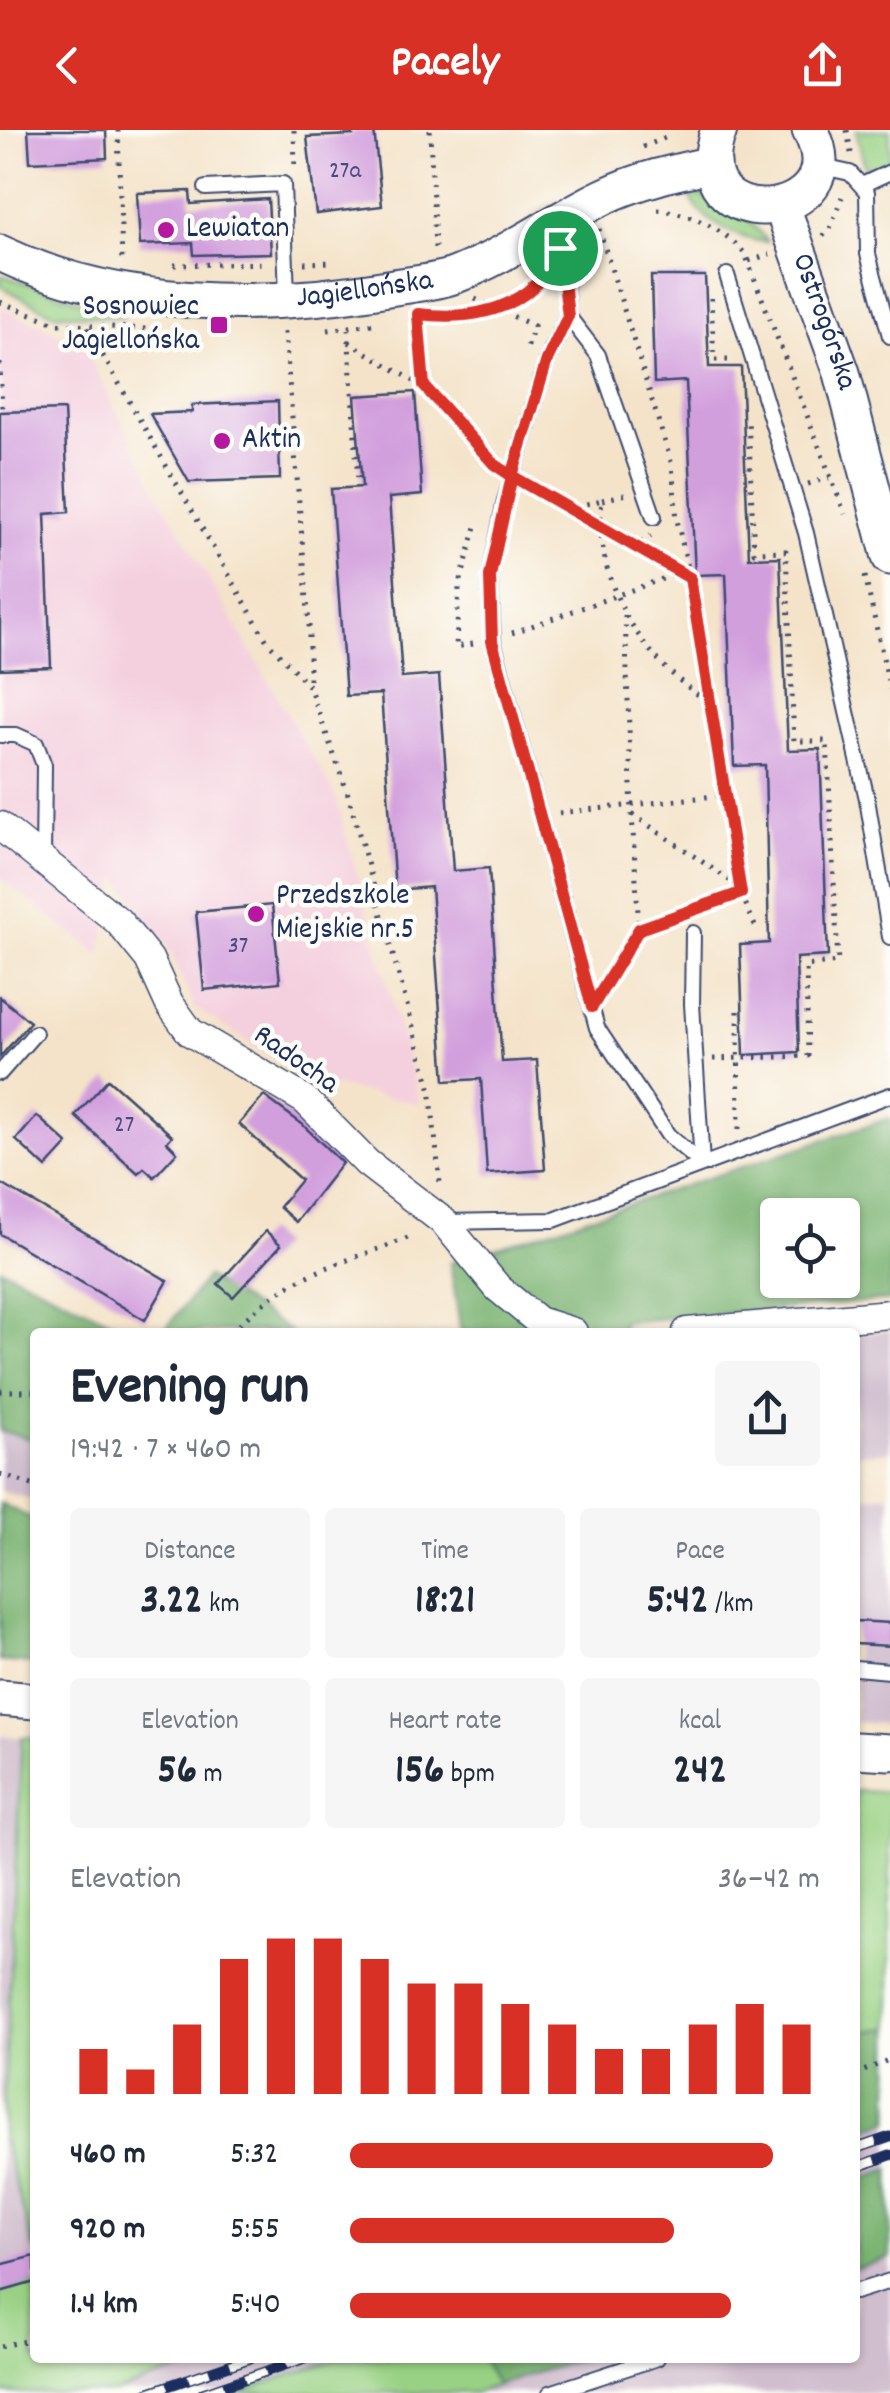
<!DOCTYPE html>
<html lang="en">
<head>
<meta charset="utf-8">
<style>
	:root { --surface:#fff; --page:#f6f6f7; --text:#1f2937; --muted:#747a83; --accent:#d93025 }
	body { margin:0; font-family:Dekko,sans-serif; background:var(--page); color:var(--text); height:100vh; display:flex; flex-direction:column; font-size:38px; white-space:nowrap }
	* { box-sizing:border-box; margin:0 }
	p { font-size:32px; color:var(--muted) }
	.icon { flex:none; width:55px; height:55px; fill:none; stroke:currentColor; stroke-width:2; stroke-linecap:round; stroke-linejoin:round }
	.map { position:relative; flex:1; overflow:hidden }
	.drawer { position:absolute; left:30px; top:1198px; width:830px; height:1035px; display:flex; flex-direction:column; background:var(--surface); border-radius:10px; box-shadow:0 2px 8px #0004 }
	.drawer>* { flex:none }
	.controls { position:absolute; left:760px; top:1068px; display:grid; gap:20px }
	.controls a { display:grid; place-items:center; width:100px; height:100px; border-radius:10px; background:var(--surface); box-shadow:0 2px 8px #0004; font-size:50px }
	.pin { position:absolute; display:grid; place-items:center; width:85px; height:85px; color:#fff; margin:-42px; border:5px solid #fff; border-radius:50%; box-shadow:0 2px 10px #0007 }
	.round { display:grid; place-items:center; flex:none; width:105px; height:105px; border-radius:10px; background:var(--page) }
	.summary { display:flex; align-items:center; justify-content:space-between; height:170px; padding:0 40px }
	h1 { font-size:55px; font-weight:700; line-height:75px }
	.figures { display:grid; grid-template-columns:repeat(3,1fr); gap:15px; height:170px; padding:10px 40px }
	.figures div { display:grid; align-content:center; border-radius:10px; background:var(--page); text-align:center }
	.figures b { font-size:42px; font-weight:700 }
	.figures small { font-size:28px; font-weight:400 }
	.figures p { font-size:28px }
	.chart { height:280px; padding:20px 40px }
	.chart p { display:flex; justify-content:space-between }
	.chart svg { width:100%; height:180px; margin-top:10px; stroke:var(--accent); stroke-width:6 }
	ul { padding:0 40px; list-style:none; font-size:32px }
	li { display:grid; grid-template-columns:160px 120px 1fr; align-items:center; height:75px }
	li i { height:25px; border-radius:12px; background:var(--accent) }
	header { display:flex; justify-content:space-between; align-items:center; height:130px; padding:0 40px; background:var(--accent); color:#fff; font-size:45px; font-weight:700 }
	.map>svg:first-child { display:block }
	.built { fill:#f4cfde }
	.industrial { fill:#d0bdce }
	.green { fill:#99d184; stroke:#5a8071; stroke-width:2.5 }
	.forest { fill:#7ab372; stroke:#4a7168; stroke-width:2.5; fill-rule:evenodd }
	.building { fill:#d29fdd }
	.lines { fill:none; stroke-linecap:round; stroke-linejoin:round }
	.service-casing { stroke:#3c4a6e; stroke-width:18 }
	.minor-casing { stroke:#3c4a6e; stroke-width:31 }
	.tertiary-casing { stroke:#3c4a6e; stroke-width:39 }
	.path { stroke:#3c4a6e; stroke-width:5; stroke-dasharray:2.5 8; stroke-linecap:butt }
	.service { stroke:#fff; stroke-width:14 }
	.minor { stroke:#fff; stroke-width:28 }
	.tertiary { stroke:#fff; stroke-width:35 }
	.rail-casing { stroke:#1b2f5e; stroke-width:11 }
	.rail { stroke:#fdfcf7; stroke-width:8; stroke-dasharray:22; stroke-linecap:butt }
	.route-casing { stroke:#fff; stroke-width:20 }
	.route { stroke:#d93025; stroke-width:12 }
	.poi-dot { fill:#b5179e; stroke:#fdfcf7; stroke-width:4 }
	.labels { text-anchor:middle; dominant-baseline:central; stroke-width:9; stroke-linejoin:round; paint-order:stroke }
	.number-label { font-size:25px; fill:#494b7e }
	.poi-label { font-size:30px; fill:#1b2f5e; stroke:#fdfcf7; text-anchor:start }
	.street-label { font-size:30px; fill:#1b2f5e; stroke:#fdfcf7 }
</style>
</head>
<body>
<header><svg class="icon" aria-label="back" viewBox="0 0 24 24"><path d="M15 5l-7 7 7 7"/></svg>Pacely<svg class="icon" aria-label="share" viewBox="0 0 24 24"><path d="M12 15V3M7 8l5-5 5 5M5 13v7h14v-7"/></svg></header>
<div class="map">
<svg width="890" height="2263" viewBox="0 0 890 2263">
	<rect width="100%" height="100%" fill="#fdfcf7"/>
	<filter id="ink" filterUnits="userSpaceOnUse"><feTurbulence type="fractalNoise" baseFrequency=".01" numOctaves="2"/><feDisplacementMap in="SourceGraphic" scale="20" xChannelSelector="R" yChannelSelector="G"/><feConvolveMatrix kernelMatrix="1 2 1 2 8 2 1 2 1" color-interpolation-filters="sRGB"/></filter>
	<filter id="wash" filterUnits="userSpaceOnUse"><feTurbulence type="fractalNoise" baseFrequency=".0048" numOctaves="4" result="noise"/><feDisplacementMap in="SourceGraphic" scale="40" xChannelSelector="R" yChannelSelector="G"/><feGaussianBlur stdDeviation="2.25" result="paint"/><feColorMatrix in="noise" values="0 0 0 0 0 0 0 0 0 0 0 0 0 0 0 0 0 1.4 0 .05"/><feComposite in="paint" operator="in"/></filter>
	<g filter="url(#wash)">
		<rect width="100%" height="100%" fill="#f4e3c9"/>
		<polygon class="built" points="0,177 83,215 158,363 335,665 420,974 312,951 195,878 171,822 118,747 100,825 0,748"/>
		<g class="industrial">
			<polygon points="890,1201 890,1321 855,1324 855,1204"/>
			<polygon points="0,1301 35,1310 35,1370 0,1361"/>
			<polygon points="890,1364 890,1595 855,1592 855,1367"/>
			<polygon points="0,1606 22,1607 2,2007 35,2122 35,2152 0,2161"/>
			<polygon points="890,1990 890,2039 855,2051 855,2003"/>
			<polygon points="890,2127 890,2263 474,2263 583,2228 855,2228 855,2139"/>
			<polygon points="215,2228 341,2228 236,2263 114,2263"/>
		</g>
		<g class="green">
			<polygon points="856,0 890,0 890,39 865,37"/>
			<path d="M690 64C720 66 751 88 767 112 742 110 697 91 690 64Z"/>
			<polygon points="2,145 78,170 122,177 123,188 52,183 0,156"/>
			<polygon points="22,1607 35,1608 35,2122 2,2007"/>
			<polygon points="855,1661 890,1662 890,1898 855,1903"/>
			<polygon points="35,2152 35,2228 215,2228 114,2263 0,2263 0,2161"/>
			<polygon points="341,2228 481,2228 497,2255 474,2263 236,2263"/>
		</g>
		<g class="forest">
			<path d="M890 988V1170L622 1192V1202H461L450 1133ZM778 1085H842V1150H778Z"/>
			<polygon points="0,1138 134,1202 35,1202 35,1310 0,1301"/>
			<polygon points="207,1147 291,1202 163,1202"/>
			<polygon points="0,1373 35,1390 35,1534 0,1531"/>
			<polygon points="890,1898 890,1990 855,2003 855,1903"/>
			<polygon points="890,2039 890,2127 855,2139 855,2051"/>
			<polygon points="481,2228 583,2228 497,2255"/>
		</g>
		<g id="blocks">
			<g class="building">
				<polygon points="28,0 106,0 107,28 30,32"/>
				<polygon points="352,0 374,0 382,76 316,84 307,7 353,5"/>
				<polygon points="190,61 191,74 268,69 271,123 194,125 193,113 140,115 137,63"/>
				<polygon points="651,146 705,146 709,237 741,237 749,428 780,427 788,620 820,619 828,826 796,828 799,922 744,925 740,815 769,813 765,635 734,636 726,444 695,445 686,251 654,253"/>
				<polygon points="415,262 422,365 389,368 402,548 439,545 453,741 489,738 502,932 537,930 545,1040 487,1044 481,949 445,951 431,757 395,760 381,564 346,566 331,359 362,357 355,266"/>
				<polygon points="278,271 280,349 189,352 150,284 192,282 192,275"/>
				<polygon points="64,280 69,382 45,384 51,537 0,539 0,282"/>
				<polygon points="272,775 280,852 204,860 196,782"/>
				<polygon points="0,867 30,892 0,927"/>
				<polygon points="108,949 172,1006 167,1012 177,1022 154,1047 144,1038 138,1043 75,986"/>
				<polygon points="264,966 302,994 342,1033 296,1092 279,1077 301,1050 239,994"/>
				<polygon points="37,986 68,1014 46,1038 16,1010"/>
				<polygon points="0,1053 168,1151 145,1190 0,1104"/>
				<polygon points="266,1101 281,1115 233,1167 218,1154"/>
				<polygon points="855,1491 890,1493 890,1516 855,1514"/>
				<polygon points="35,2126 35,2152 0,2162 0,2135"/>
			</g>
		</g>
	</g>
	<g filter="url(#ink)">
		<use href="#blocks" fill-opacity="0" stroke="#3c4a6e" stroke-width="2.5"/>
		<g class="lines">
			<g class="service-casing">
				<g id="service">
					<polyline points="818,36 850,43 867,62 868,124 890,206"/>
					<polyline points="864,54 890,42"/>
					<polyline points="206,58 283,54 287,167"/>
					<polyline points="552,97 564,139 568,186 547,230 505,371 490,446 493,511 597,898 668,1005 702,1034"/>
					<polyline points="727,145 806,403 867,669 890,807"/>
					<polyline points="568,186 598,225 654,387"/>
					<polyline points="0,605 16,605 36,614 44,635 43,729"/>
					<polyline points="693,803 692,874 702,1034"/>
					<polyline points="0,943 35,903"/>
					<polyline points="445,1092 554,1090 890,965"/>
					<polyline points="855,1538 890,1541"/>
					<polyline points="855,2162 890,2151"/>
					<polyline points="550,2263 657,2228"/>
				</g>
			</g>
			<g class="minor-casing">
				<g id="minor">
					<polyline points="0,696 118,791 149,829 169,873 190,902 305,970 367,1033 444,1092 498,1158 538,1191 573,1202"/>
					<polyline points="687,1202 890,1184"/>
				</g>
			</g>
			<g class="tertiary-casing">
				<g id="tertiary">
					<path d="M719 0C677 112 861 93 810 0"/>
					<path id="s1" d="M782 77 842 243 890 427"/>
					<path id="s2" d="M0 123C118 179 261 180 388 158 410 154 435 153 456 145 508 125 553 91 603 67 638 50 675 42 713 34"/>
					<polyline points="0,1568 35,1571"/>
					<polyline points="855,1620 890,1622"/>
				</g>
			</g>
			<g class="path">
				<polyline points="118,0 122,132"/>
				<polyline points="294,0 295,37"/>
				<polyline points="430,0 435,119"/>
				<polyline points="847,0 851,23"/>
				<polyline points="643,17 672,5"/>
				<path d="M658 80C687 81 727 101 745 124L845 384"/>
				<polyline points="599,99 672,335 677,390 690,447 738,756 758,803"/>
				<polyline points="823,106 830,99 842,67"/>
				<polyline points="749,131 770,124"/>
				<polyline points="304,133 333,132"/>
				<polyline points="174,135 268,133"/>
				<polyline points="711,168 714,230 731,230"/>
				<polyline points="475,169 534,196 527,219"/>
				<polyline points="0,172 58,194 147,199"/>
				<polyline points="418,185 424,256"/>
				<path d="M427 185C484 190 505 182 546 142"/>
				<polyline points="87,198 267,511 309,556 347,661 430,957 440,1053"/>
				<polyline points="348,199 358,353"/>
				<polyline points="328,200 372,194"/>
				<polyline points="285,202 309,494 309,553"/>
				<polyline points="349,212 424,257 495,334"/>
				<polyline points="0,233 2,282"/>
				<polyline points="808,354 829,348"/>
				<polyline points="529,357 689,447"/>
				<polyline points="602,370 627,364"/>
				<path d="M566 379 602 370C592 451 642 532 711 573"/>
				<polyline points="632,417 651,406"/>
				<polyline points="865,446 890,559"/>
				<polyline points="625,485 632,684 738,756"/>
				<polyline points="512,503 679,443"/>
				<polyline points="473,514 456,517 459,457 477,393"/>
				<polyline points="559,683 724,665"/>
				<polyline points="632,684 639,799"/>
				<polyline points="606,853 639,799 741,763"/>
				<polyline points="738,881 739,1003"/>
				<polyline points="713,929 808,926 806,836 838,832 827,611 794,611 786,421 754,422 748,288"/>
				<path d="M232 1202C292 1139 340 1136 415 1105"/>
				<polyline points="0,1261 35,1261"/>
				<polyline points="0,1344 35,1356"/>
				<polyline points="855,1945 890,1929"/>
				<polyline points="0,2216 35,2209"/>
			</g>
			<use href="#service" class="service"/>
			<use href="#minor" class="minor"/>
			<use href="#tertiary" class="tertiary"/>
			<g class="rail-casing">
				<g id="rail">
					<polyline points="855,2019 890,2007"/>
					<polyline points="855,2038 890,2025"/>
					<polyline points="147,2263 250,2228"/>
					<polyline points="203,2263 305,2228"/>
				</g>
			</g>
			<use href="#rail" class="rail"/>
		</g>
	</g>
	<g class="lines" filter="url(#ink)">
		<g class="route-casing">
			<path id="route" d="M560 118C534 178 479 191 418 184L424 256 494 334 512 346 490 446 492 511 592 877 639 799 741 763 690 448 512 346 547 230 568 186 560 118"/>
		</g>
		<use href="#route" class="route"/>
	</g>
	<g class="poi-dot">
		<circle cx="166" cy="100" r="10"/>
		<rect x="209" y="185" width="20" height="20" rx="5"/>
		<circle cx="222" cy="311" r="10"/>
		<circle cx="256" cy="784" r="10"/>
	</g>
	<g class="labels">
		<g class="number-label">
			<text x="345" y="42">27a</text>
			<text x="238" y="817">37</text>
			<text x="124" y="996">27</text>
		</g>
		<g class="poi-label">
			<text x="186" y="100">Lewiatan</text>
			<text x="199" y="178" text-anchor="end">Sosnowiec<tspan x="199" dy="34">Jagiellońska</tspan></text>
			<text x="242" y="311">Aktin</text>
			<text x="276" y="767">Przedszkole<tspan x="276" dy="34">Miejskie nr.5</tspan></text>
		</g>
		<g class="street-label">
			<text stroke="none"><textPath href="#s2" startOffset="372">Jagiellońska</textPath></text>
			<text stroke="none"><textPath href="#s1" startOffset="122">Ostrogórska</textPath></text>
			<text transform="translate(295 931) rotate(35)">Radocha</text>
		</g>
	</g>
</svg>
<div class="controls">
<a><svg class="icon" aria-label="locate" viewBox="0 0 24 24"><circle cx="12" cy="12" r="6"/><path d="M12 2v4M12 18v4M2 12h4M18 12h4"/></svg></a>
</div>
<div class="pin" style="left:560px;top:118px;background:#1e9e55"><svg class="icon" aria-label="arrive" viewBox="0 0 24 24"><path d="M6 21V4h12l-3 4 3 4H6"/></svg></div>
<section class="drawer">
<div class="summary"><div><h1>Evening run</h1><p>19:42 · 7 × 460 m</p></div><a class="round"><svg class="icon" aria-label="share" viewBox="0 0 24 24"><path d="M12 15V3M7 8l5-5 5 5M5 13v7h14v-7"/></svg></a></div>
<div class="figures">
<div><p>Distance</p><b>3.22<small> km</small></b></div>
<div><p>Time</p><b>18:21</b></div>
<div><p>Pace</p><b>5:42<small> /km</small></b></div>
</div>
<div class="figures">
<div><p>Elevation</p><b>56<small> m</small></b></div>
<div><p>Heart rate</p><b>156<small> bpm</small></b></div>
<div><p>kcal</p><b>242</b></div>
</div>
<div class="chart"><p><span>Elevation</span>36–42 m</p>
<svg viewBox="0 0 160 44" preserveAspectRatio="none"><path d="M5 44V33M15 44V38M25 44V27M35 44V11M45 44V6M55 44V6M65 44V11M75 44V17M85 44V17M95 44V22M105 44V27M115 44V33M125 44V33M135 44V27M145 44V22M155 44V27"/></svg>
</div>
<ul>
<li><b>460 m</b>5:32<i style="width:90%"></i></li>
<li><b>920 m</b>5:55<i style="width:69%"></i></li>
<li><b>1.4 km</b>5:40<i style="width:81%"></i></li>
</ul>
</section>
</div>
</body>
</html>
